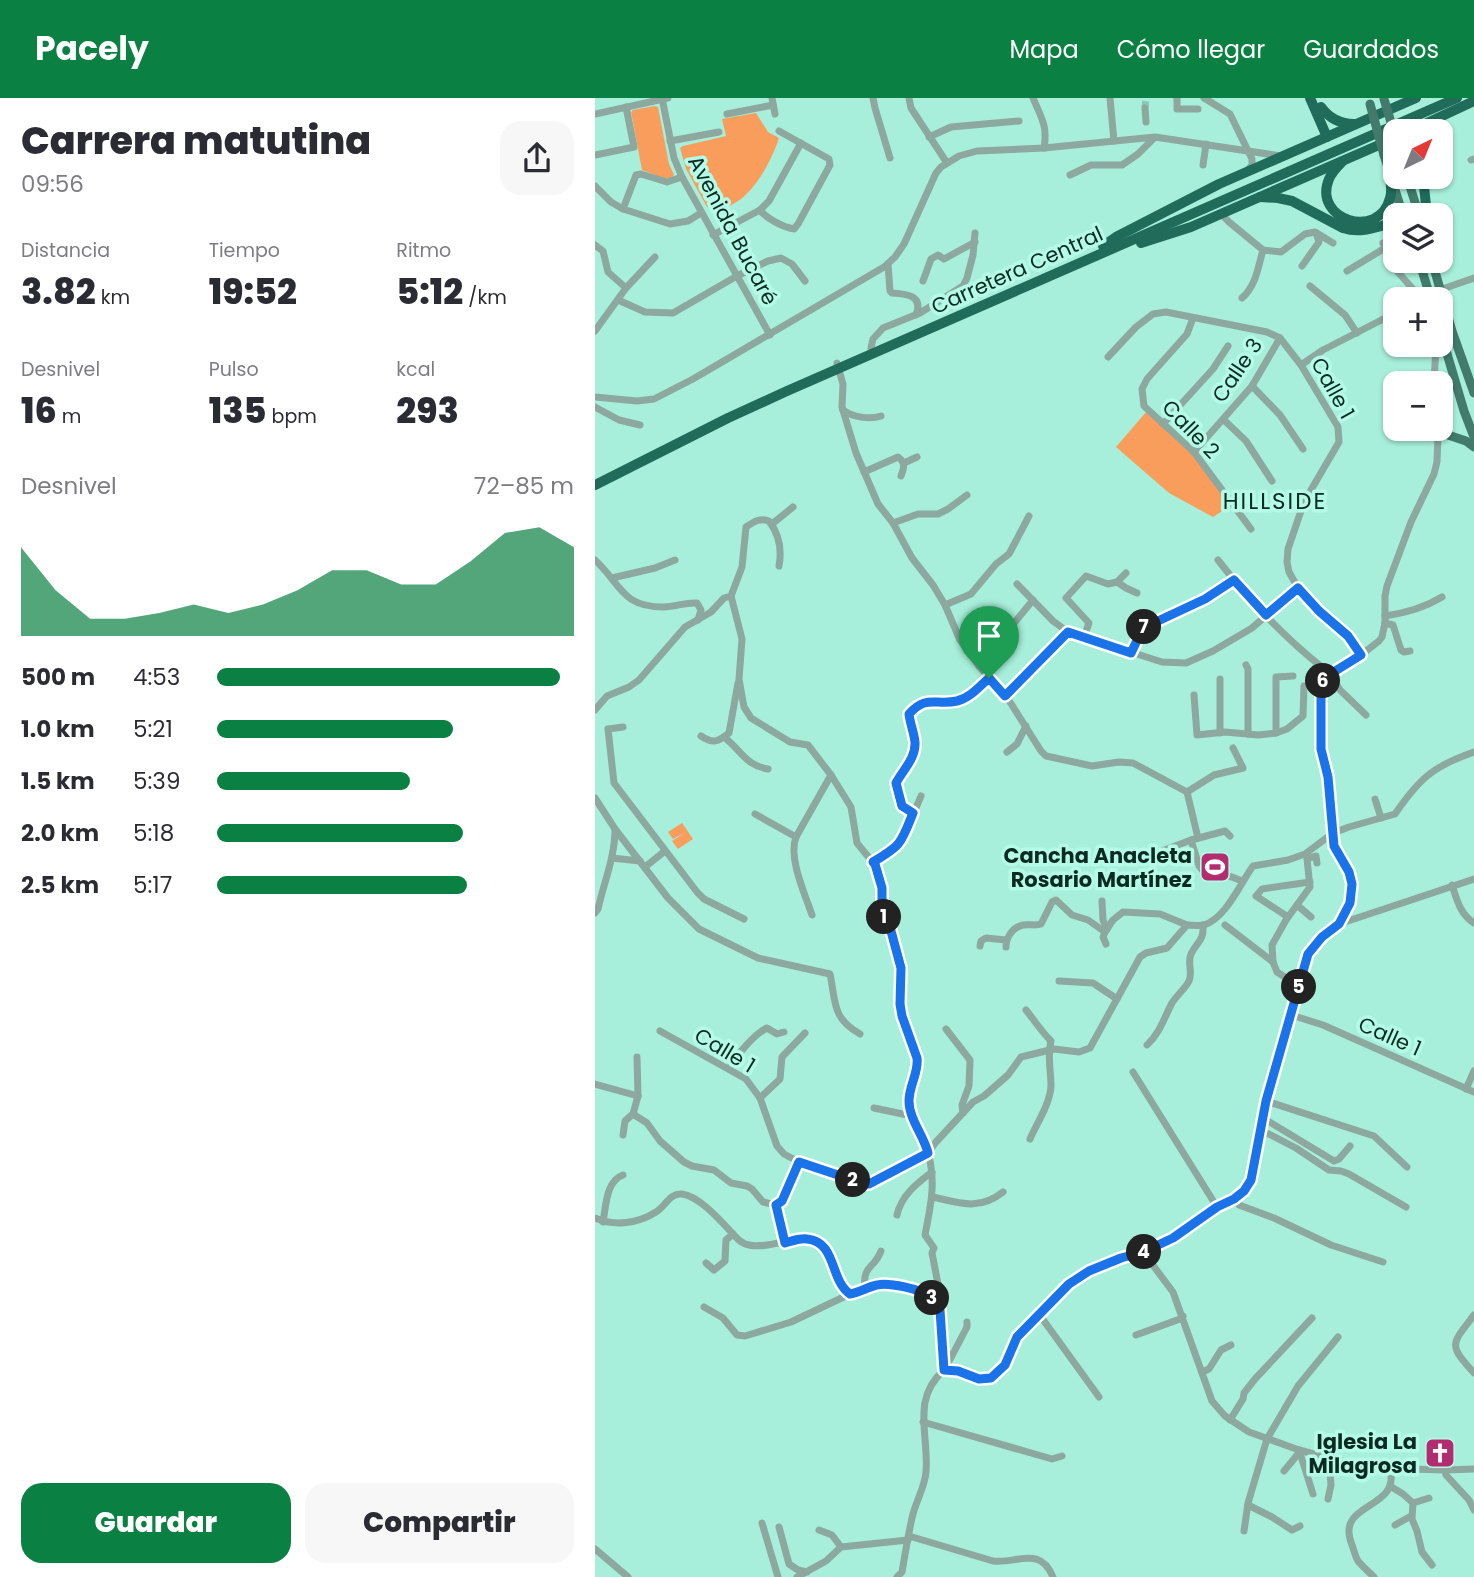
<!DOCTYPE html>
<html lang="es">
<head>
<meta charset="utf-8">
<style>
	:root { --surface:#fff; --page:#f7f7f7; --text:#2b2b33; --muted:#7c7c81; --accent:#0b8043 }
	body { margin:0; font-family:Poppins,sans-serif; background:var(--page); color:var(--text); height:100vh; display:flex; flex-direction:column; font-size:26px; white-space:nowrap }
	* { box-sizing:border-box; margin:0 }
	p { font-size:23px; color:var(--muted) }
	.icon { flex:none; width:38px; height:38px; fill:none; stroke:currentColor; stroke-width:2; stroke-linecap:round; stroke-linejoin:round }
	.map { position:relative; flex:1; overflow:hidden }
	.side { display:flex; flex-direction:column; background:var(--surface); width:595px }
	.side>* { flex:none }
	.needle { width:46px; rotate:43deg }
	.fabs { position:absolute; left:788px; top:21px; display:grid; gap:14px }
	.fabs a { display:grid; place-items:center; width:70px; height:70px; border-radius:14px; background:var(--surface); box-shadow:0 2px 5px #0004; font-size:35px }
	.pin { position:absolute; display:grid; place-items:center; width:60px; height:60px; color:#fff; margin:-72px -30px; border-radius:50% 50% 50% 0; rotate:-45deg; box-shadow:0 0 7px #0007 }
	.pin .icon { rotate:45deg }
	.km { position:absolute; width:35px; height:35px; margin:-18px; border-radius:50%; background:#222; color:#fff; font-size:19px; line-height:35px; text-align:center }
	.round { display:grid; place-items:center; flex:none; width:74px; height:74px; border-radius:21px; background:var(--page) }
	.summary { display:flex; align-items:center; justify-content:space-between; height:119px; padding:0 21px }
	h1 { font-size:38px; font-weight:800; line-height:52px }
	.stats { display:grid; grid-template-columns:repeat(3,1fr); gap:10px; height:119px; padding:7px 21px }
	.stats div { display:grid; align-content:center }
	.stats b { font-size:35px; font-weight:800 }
	.stats small { font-size:19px; font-weight:400 }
	.stats p { font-size:19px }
	.chart { height:196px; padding:14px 21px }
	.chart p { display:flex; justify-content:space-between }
	.chart svg { width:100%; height:126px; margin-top:7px; fill:var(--accent); opacity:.7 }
	.button { display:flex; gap:14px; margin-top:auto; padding:14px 21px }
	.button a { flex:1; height:80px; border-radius:21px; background:var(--accent); color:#fff; font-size:28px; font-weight:800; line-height:80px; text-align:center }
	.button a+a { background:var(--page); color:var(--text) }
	ul { padding:0 21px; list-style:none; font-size:23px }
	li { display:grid; grid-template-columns:112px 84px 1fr; align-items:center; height:52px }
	li i { height:18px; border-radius:9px; background:var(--accent) }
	header { display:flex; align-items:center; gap:42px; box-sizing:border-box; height:98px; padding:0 35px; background:var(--accent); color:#fff }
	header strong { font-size:33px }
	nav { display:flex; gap:38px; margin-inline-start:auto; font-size:24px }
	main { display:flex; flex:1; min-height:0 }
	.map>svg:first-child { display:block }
	.green { fill:#f99d5d }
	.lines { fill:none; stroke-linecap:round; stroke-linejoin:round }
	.minor-tunnel { stroke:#88c8b5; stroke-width:7; stroke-dasharray:7 3.5; stroke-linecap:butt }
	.minor { stroke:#8ca89f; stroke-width:7 }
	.major { stroke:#427b6c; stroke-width:9 }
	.highway { stroke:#216b5a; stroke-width:10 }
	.major-bridge { stroke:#427b6c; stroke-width:9 }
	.route-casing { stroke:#fff; stroke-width:14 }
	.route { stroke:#1a73e8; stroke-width:9 }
	.labels { text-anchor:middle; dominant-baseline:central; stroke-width:7; stroke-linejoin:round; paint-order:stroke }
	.street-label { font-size:21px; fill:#0c2a22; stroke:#b4fce7 }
	.poi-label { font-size:21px; font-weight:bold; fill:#0c2a22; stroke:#b4fce7; text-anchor:end }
	.neighbourhood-label { font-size:23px; letter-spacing:2px; fill:#0c2a22; stroke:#b4fce7 }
</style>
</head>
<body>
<header>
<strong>Pacely</strong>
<nav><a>Mapa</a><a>Cómo llegar</a><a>Guardados</a></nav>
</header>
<main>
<section class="side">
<div class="summary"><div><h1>Carrera matutina</h1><p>09:56</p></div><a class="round"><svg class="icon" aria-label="share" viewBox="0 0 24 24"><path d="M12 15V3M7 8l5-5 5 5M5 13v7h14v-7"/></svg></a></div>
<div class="stats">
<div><p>Distancia</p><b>3.82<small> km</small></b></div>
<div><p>Tiempo</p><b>19:52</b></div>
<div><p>Ritmo</p><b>5:12<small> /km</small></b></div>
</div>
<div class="stats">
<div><p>Desnivel</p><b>16<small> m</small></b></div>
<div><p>Pulso</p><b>135<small> bpm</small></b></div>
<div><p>kcal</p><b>293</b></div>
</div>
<div class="chart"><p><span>Desnivel</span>72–85 m</p>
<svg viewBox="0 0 160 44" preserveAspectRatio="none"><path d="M0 44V13L10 28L20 38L30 38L40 36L50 33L60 36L70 33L80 28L90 21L100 21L110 26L120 26L130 18L140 8L150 6L160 13V44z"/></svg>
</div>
<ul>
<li><b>500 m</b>4:53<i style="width:96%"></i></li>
<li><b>1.0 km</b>5:21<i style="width:66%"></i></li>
<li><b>1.5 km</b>5:39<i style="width:54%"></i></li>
<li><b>2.0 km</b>5:18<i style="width:69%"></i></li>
<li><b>2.5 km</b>5:17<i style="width:70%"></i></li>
</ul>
<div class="button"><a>Guardar</a><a>Compartir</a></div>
</section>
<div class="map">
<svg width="879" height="1479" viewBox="0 0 879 1479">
	<rect width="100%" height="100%" fill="#a7efda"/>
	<g class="green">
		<polygon points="60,8 63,9 74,66 79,77 76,80 68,80 47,72 36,14 38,12"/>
		<path d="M161 15 173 34 184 40C177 62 158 99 134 108 128 110 119 109 112 109L91 71 85 50 88 48 131 38 127 21Z"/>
		<polygon points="552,313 604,362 635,408 618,419 574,395 521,349"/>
		<polygon points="87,725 98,741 83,751 77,743 91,734 78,741 73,734"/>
	</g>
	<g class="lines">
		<polyline class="minor-tunnel" points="550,10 551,0"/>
		<g class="minor">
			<polyline points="67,0 79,60 87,79 175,237"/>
			<polyline points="177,0 180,16"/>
			<polyline points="278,0 280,10 295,60"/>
			<polyline points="314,0 316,10 352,65"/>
			<path d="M438 0C446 19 453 28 449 50"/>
			<polyline points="515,0 519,43"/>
			<polyline points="582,0 582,11 603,11"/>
			<polyline points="609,0 635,16 657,61 657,67 653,72"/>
			<polyline points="550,10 551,24"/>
			<polyline points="0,16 73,0"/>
			<polyline points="132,16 178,7"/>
			<polyline points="334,39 356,29 424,23"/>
			<polyline points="75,43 124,34"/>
			<polyline points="0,57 39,49 31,9"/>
			<polyline points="876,62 879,61"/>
			<polyline points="608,67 611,46"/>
			<polyline points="475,77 496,67 527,67 543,56 559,40"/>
			<polyline points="0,88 16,104 28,111 75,126 93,123 106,115"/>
			<polyline points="28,111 41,77 46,76 72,84 87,79"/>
			<path d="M165 112C172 121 188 129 199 131L203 126 235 67 234 61 184 33"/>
			<polyline points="628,115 630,120 634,124 668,152 686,154 710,136 720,134 738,145"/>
			<polyline points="118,137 165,112 174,103 206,45"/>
			<polyline points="788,145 801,172 826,200"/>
			<polyline points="0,147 8,153 13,174 31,190"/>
			<path d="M293 166 295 193 297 195C311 196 329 197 321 217"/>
			<polyline points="707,168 724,144 721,135"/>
			<polyline points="752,173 790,150"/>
			<polyline points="328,183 336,161 343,157 349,161 380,144"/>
			<polyline points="715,188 750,217 762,235"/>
			<polyline points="830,197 879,180"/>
			<path d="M647 200C661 188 663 169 668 152"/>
			<polyline points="23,202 50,214 78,215 142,178 173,163 186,160 197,166 210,183"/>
			<polyline points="598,220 592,236 552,281 547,291 549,308 599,354 656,431"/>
			<polyline points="0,233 31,190 60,159"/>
			<polyline points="276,250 278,241 288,230 325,215 368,188 372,180 378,157 380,135"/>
			<polyline points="513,259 541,229 558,216 571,214 672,234 685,240 706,267 743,329 744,344 709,404 693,451 692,464 694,474 703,490 724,513 753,538 766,557"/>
			<polyline points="242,265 248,286 247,309 261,355 283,406 298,425 317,460 338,487 350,507 365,542 384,568 415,604 446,653 451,658 497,668 524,664 538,665 592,694 603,740"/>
			<polyline points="706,267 728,252 800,215"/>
			<polyline points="839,285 841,247"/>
			<polyline points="657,288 685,317 708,351"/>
			<polyline points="0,299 42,303 59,301 98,281 289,169 300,159 309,146 341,75 346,69 364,58 382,53 449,50 560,39 686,58"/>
			<polyline points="0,309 24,322 45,327"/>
			<path d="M248 312C257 319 275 322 286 318"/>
			<polyline points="629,322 651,343 677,383"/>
			<polyline points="568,326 618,271 633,248"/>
			<polyline points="599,354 657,288 685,240"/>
			<polyline points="309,365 322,359"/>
			<path d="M269 374 303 359C311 365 309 370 306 378"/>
			<polyline points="298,425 323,416 343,416 353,411 372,397"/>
			<polyline points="177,426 198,409"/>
			<path d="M0 462C27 487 26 509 69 509 80 509 91 504 102 505L106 512 103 522"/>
			<path d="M623 462C654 502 689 539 728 570"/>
			<polyline points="17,480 60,470 80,462"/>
			<polyline points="522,484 531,475"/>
			<polyline points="422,486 458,523 473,534 567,564 591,565 618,553 657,530 703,490"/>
			<path d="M136 498 147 541 144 581 149 609 156 620 195 644 213 647 236 677 256 709 262 745 280 767 287 790V814L296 833 306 870 305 907 307 918 322 960C324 976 311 991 314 1008 317 1022 326 1031 330 1044 342 1079 337 1102 330 1137L339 1150 337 1155 343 1186 349 1272"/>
			<path d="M136 498 147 469 151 429C160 423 164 420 174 423 184 436 187 452 184 468"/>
			<polyline points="350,507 376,496 401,466 414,456 434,418"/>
			<path d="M790 518C811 515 829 510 847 499"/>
			<polyline points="790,525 798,527 806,552 809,554 815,553"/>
			<polyline points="489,539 494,525 471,500 491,478 513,486 522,484 531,490 542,495"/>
			<polyline points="536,555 547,530 610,501 639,482"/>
			<polyline points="651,567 653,571 653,636"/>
			<polyline points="384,568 438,502"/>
			<polyline points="735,575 745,592 771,617"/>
			<polyline points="599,597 602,637 630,634 663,637 681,635 692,631 708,618 709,588 726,587"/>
			<polyline points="410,599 473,534"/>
			<polyline points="0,612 12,598 34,589 44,582 90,529 116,514 129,500 136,498"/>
			<polyline points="28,629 13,631 19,685 102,794 109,801 149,821"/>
			<polyline points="625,635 625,581"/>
			<polyline points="681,635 681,579 698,578"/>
			<path d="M106 638C118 646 123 644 134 635L143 585"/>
			<path d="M129 639C147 653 150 667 173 671"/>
			<polyline points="412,654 422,646 431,628"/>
			<polyline points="592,694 619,677 648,670 638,650"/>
			<path d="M0 700 20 731 73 800 104 831 163 860 235 876C241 905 237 920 265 936"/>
			<polyline points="780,701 786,720"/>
			<path d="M319 715 307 708 301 686C308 673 321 660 320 644 319 635 315 625 314 616 332 596 341 608 362 603 375 600 384 589 394 580"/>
			<polyline points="160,716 201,739"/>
			<polyline points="596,742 604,768 609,774 637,779 647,783"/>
			<polyline points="567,753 596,742 630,733 635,738"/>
			<polyline points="17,760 45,763"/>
			<polyline points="278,763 302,749 308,741 326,698"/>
			<polyline points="50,769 70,753"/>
			<path d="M857 787C862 802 865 816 879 825"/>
			<polyline points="507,803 508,822 512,831"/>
			<polyline points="702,807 716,819"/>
			<path d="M0 815 3 811C9 784 20 759 20 731"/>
			<path d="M217 817C210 796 193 760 201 739L236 677"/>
			<polyline points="693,819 661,798 667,791 715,784"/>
			<polyline points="744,826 879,781"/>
			<polyline points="630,827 678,864 682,874 704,888"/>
			<polyline points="512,831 518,822 528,814 565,816 592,827"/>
			<polyline points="510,834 508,839 511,846"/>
			<polyline points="385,848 386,843 391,840 411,842"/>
			<path d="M411 849C411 839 418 829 428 827 435 826 440 828 446 826L457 804 461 802 477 817 493 822 510 834 512 831"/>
			<polyline points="678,864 677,847 691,822 715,789 712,761 721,758 722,765"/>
			<polyline points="464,883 498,885 522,901"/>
			<path d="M431 912C439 922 446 933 456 943 452 958 456 973 456 988 455 1006 442 1025 435 1041"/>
			<polyline points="696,917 728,927 879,994"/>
			<polyline points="351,931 375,962 374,988 367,1007 368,1015"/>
			<path d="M65 933 151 981 165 1000 182 1048 189 1056 204 1064 270 1086 278 1085 333 1055 341 1044 378 1004 389 998 413 977 426 959 459 951 484 954 495 950 545 859 551 855 572 850 592 827C597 827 604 828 609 827 631 820 645 786 658 768L693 762 710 756 738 735 754 729 800 716C824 681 838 668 879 654"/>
			<path d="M552 947C565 935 569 920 577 905 582 897 590 891 594 883 598 874 592 865 596 856 602 843 609 844 608 827"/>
			<polyline points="42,959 43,998 38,1016 52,1025 65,1043 89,1064 97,1068 119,1072 136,1085 152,1088 157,1091 168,1104 181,1107"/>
			<path d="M134 971C141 958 159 936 172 930L182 936 189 934"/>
			<polyline points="538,974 622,1109"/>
			<polyline points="0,986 43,998"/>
			<polyline points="871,991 879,973"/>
			<polyline points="165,1000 185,981 187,959 210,935"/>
			<polyline points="671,1003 779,1038 812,1069"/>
			<polyline points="279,1010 317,1018"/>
			<polyline points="668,1020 739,1063 744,1061 755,1048"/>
			<polyline points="665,1034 674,1036 701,1050 734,1072 746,1073 754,1076 811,1109"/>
			<polyline points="28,1037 30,1023 38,1016"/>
			<path d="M338 1099C365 1105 384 1113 408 1094"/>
			<polyline points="639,1101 644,1107 679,1120 736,1147 788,1164"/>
			<polyline points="181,1107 187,1103 204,1064"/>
			<polyline points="181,1107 190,1145"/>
			<path d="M302 1117C306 1098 322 1085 337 1074"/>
			<path d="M0 1120C19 1129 44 1125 61 1114 71 1108 74 1095 87 1096 104 1098 125 1122 137 1135 142 1140 146 1146 154 1147 175 1152 210 1133 227 1145 243 1158 237 1184 255 1196 265 1194 273 1189 282 1187 294 1184 327 1192 337 1199 341 1203 341 1203 343 1208"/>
			<path d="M8 1124C11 1108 11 1083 28 1077"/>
			<polyline points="548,1154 578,1194 617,1303 630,1318 654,1334 704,1352 734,1360 778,1370 850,1372 879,1371"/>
			<polyline points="111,1165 119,1172 130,1163 131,1142 138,1136"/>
			<path d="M270 1192C267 1166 279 1172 286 1153"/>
			<polyline points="109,1209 128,1220 142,1237 150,1238 196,1224 255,1196"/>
			<polyline points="444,1216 504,1299"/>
			<path d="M879 1217C856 1247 853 1246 879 1275"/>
			<polyline points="541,1237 585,1221 588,1218"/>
			<polyline points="350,1271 372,1229 372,1224"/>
			<polyline points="607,1274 614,1271 626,1252 636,1247"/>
			<polyline points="635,1322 648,1301 649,1295 660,1281 717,1220"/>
			<polyline points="328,1324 457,1361 467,1358"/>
			<polyline points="704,1352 718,1396"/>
			<polyline points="850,1372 851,1377 874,1402 879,1412"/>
			<polyline points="689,1373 703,1356 704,1352"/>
			<polyline points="795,1388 808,1396 818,1405 817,1421 822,1433 827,1454 837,1467"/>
			<polyline points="733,1401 736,1387 734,1360"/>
			<polyline points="818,1405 834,1400"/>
			<polyline points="653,1407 677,1419 697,1432 705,1428"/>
			<polyline points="167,1425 183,1479"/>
			<polyline points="800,1427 816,1418"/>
			<polyline points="184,1429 194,1466 203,1472 212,1474"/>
			<polyline points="224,1432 237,1437 246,1449"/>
			<polyline points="649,1433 653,1405 672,1341 703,1288 743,1239"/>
			<path d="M314 1438 398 1463C422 1466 445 1447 458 1479"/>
			<polyline points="0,1451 33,1479"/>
			<polyline points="202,1479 231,1463 246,1449 313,1442"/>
			<path d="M302 1479 307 1474C310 1456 313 1438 317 1420 320 1405 330 1389 331 1374 334 1336 316 1301 349 1272L363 1273 384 1281 396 1280 410 1267 422 1239 474 1187 494 1173 526 1160 548 1154 578 1140 622 1109 639 1101 649 1093 656 1082 671 1003 713 856 728 839 744 826 755 805 757 786 754 774 739 748 733 679 726 651 725 634 726 587 729 580 766 557 784 543 787 539 790 525V498L792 488 816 424 839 376 842 364 843 338"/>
			<path d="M779 1479C774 1474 767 1468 763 1463 760 1458 759 1452 757 1447 739 1403 806 1413 795 1371"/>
		</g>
		<g class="major">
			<polyline points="789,57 808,117"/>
			<polyline points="812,79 824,117"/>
			<polyline points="824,163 836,201"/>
			<polyline points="837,163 857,233 879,295"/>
			<polyline points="845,232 869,313 879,339"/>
			<polyline points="853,337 871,343 879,349"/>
		</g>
		<g class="highway">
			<polyline points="715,0 732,39"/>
			<path d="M726 9C734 20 744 26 759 26"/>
			<polyline points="815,33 879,3"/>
			<path d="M747 64C742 69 737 74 734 81 717 122 784 143 795 100 798 92 795 82 794 73"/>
			<polyline points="828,79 832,117"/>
			<path d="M665 99 683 100 697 103 748 130C766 136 782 129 800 124"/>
			<polyline points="822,117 824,117"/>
			<polyline points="546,145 596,129 800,40"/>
			<polyline points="508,148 521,139 624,86 821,0"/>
			<polyline points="0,387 133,320 192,293 862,0"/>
		</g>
		<g class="major-bridge">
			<polyline points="789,1 800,38"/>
			<polyline points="775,6 789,57"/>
		</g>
	</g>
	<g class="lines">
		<g class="route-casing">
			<path id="route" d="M639 482 671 517 703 490 724 513 753 538 766 557 729 580 726 587V651L733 679 739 748 754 774 757 786 755 805 744 826 727 839 713 856 671 1003 656 1082 649 1093 639 1101 622 1109 578 1140 548 1154 526 1160 494 1173 474 1186 422 1239 410 1267 396 1280 384 1281 363 1273 349 1272 345 1212C342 1207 341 1203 336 1199 326 1191 293 1184 282 1187 273 1189 265 1194 255 1196 234 1181 242 1144 212 1141 205 1140 197 1143 190 1145L181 1107 187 1103 204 1064 270 1086H274L333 1055C329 1038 314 1021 314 1003 314 988 324 974 322 960L307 918 305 906 306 870 296 833 287 814V790L280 766 278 764C307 747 306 745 318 715L307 708 301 685C308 672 321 660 320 644 319 635 315 625 314 616 332 596 341 608 362 603 375 600 384 589 394 580L410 598 473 534 536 555 548 530 610 501Z"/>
		</g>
		<use href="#route" class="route"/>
	</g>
	<defs>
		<g id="stadium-square" transform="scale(1.575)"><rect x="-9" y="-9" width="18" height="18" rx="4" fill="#b22c70" stroke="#b4fce7"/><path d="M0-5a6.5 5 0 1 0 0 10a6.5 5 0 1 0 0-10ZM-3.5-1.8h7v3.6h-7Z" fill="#fff"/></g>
		<g id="church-square" transform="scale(1.575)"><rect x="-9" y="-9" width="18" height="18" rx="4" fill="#b22c70" stroke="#b4fce7"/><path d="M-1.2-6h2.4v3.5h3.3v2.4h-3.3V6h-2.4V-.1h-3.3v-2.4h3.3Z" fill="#fff"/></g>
	</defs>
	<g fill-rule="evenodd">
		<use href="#stadium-square" x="620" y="769"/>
		<use href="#church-square" x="845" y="1355"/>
	</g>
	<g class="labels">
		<g class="street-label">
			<text transform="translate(138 132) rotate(62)">Avenida Bucaré</text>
			<text transform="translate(422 172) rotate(-24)">Carretera Central</text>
			<text transform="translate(642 272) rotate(-56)">Calle 3</text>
			<text transform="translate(738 290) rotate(61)">Calle 1</text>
			<text transform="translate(596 331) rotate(46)">Calle 2</text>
			<text transform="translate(795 938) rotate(24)">Calle 1</text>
			<text transform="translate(130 952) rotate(31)">Calle 1</text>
		</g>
		<g class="poi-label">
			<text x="597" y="757">Cancha Anacleta<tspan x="597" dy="24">Rosario Martínez</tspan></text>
			<text x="822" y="1343">Iglesia La<tspan x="822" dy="24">Milagrosa</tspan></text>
		</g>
		<g class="neighbourhood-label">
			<text x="680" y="403">HILLSIDE</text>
		</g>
	</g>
</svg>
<div class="fabs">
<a><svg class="needle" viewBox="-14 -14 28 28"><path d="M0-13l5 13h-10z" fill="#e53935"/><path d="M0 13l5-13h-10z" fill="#7c7c81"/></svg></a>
<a><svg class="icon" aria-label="layers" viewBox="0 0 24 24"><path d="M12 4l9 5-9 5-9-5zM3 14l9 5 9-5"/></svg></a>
<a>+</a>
<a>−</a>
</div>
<div class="pin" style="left:394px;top:580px;background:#1e9e55"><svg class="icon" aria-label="arrive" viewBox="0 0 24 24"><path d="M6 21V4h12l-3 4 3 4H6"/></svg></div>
<b class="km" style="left:289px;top:819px">1</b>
<b class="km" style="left:258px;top:1082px">2</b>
<b class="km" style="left:337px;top:1200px">3</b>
<b class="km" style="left:549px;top:1154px">4</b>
<b class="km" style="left:704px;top:889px">5</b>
<b class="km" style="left:728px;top:583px">6</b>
<b class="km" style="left:549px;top:529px">7</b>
</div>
</main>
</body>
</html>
